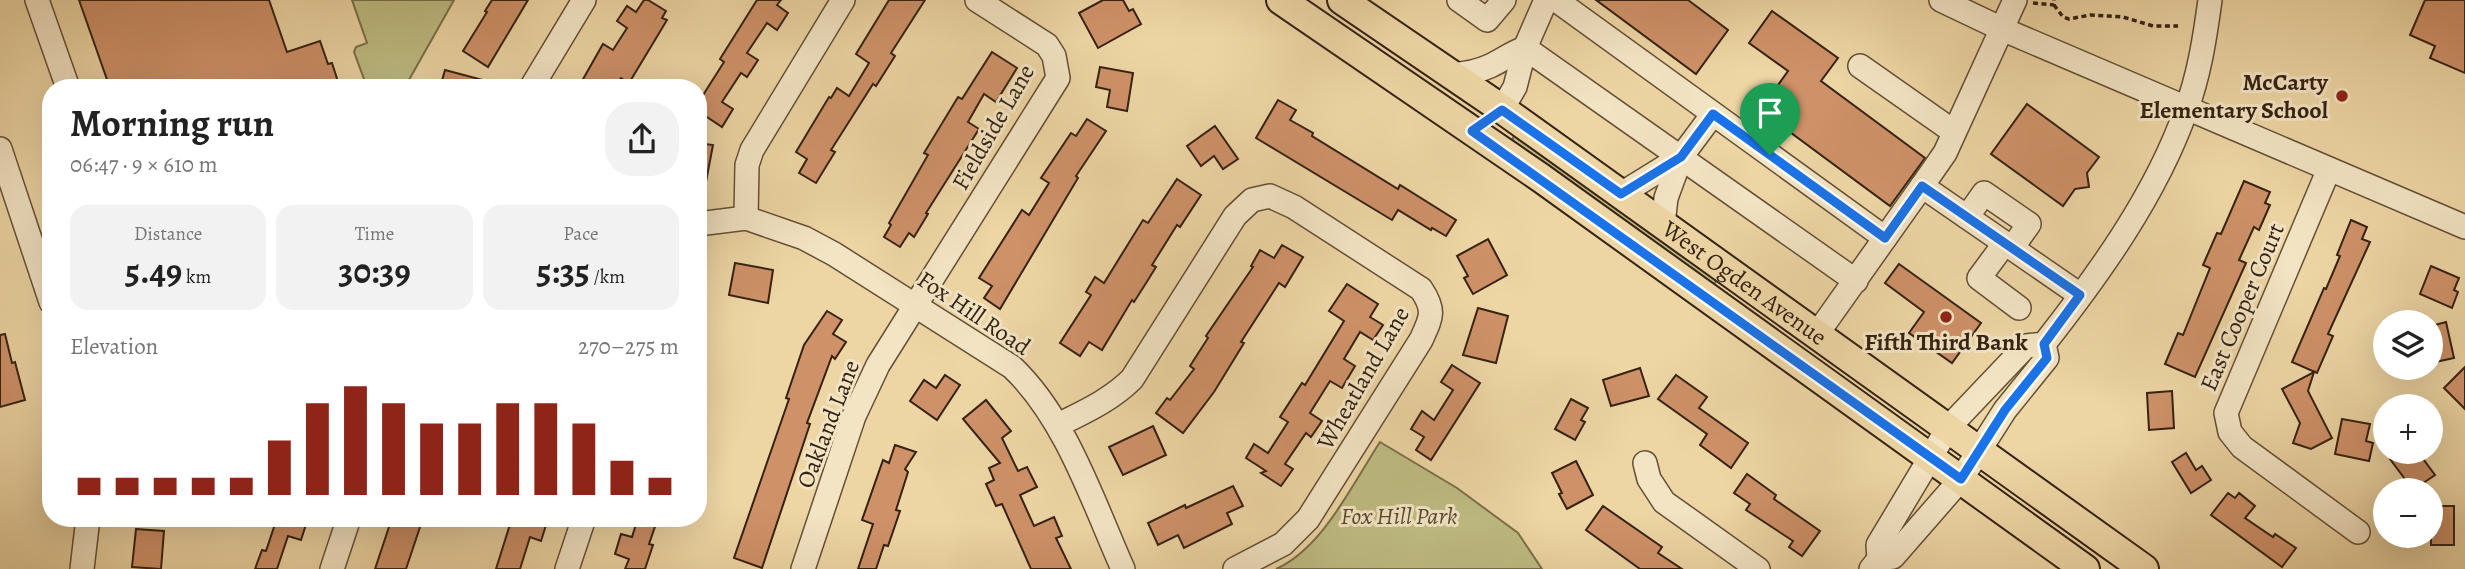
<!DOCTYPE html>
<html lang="en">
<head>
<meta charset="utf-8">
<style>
	:root { --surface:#fff; --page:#f2f2f2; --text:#222; --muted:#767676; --accent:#8f2418 }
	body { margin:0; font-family:Alegreya,serif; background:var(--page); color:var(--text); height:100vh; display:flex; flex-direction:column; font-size:26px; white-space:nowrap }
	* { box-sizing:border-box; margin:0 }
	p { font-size:23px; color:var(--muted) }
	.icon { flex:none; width:38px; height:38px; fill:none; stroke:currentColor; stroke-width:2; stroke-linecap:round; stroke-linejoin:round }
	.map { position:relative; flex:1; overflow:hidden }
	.drawer { position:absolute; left:42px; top:79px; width:665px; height:448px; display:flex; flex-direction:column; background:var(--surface); border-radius:28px; box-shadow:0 7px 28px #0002 }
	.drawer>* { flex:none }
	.controls { position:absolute; left:2373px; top:310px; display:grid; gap:14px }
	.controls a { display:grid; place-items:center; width:70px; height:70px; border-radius:50%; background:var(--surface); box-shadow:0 7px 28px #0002; font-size:35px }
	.pin { position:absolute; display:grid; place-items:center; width:60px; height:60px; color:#fff; margin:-72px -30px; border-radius:50% 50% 50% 0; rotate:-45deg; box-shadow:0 0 7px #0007 }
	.pin .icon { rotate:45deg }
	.round { display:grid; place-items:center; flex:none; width:74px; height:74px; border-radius:28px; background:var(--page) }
	.overview { display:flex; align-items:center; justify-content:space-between; height:119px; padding:0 28px }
	h1 { font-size:38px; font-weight:700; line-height:52px }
	.stats { display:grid; grid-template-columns:repeat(3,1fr); gap:10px; height:119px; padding:7px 28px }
	.stats div { display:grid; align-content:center; border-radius:18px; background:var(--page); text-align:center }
	.stats b { font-size:35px; font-weight:700 }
	.stats small { font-size:19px; font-weight:400 }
	.stats p { font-size:19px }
	.chart { height:196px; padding:14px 28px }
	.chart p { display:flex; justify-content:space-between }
	.chart svg { width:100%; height:126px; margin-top:7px; stroke:var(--accent); stroke-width:6 }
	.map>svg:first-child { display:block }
	.green { fill:#bebc82; stroke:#7a6f4a; stroke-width:2 }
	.building { fill:#ce9168; stroke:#352212; stroke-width:2 }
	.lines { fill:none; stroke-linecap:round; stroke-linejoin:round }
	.minor-casing { stroke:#634f36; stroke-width:26 }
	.major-casing { stroke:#352212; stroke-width:32 }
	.path { stroke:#352212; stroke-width:3.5; stroke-dasharray:5 3.5; stroke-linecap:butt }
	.minor { stroke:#f3e4c4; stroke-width:23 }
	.major { stroke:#edd5a4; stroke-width:28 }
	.route-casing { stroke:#fff; stroke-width:14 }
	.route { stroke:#1a73e8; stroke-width:9 }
	.poi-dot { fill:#8f2418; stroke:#f3e4c4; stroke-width:2.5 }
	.labels { text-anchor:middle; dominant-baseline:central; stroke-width:6; stroke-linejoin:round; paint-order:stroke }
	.poi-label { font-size:24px; font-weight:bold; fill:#352212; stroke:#f3e4c4; text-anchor:end }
	.street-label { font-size:24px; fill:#352212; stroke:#f3e4c4 }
	.park-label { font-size:24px; font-style:italic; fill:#57482e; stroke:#f3e4c4 }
</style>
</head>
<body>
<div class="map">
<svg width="2465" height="569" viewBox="0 0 2465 569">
	<rect width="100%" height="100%" fill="#edd5a4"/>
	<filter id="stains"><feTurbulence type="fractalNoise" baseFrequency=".00286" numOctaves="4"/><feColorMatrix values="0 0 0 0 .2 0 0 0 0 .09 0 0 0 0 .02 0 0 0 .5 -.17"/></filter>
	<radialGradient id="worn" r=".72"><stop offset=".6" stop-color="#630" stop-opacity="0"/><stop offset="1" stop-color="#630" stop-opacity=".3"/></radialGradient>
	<g class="green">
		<polygon points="352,0 454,0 405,87 367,87 354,52 356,47 367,43"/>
		<polygon points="1515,134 1719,278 1714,284 1659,249 1511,142"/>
		<path d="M1380 442 1457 488 1518 533 1542 569H1276C1323 548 1353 483 1380 442Z"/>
	</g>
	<g class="building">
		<polygon points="79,0 269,0 287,52 320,41 328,64 332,63 340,88 110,88"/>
		<polygon points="492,0 528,0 488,67 463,51 487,12 485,11"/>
		<polygon points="644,0 648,0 666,11 662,18 667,20 629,83 621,78 614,88 578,88 603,44 613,50 627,28 617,21 627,6 636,12"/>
		<polygon points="757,0 781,0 777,5 788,13 777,30 767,23 747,53 758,60 747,77 741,73 722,102 733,109 722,127 698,111 698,103 724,62 720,59"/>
		<polygon points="889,0 925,0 891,53 895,56 876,86 873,84 831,150 835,152 816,183 799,173 807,159 796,152 829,97 831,98 837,88 849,96 869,63 856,54"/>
		<polygon points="1103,0 1123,0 1129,11 1133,9 1141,24 1098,48 1079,13"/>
		<polygon points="1596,0 1688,0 1728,30 1696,74"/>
		<polygon points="2425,0 2465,0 2465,73 2430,58 2435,46 2410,35"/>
		<polygon points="1772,11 1838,58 1821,81 1925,158 1890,206 1760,110 1788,71 1749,43"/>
		<polygon points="992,52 1017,68 996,102 984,94 968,122 979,129 926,213 928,214 914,237 909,233 900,247 884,237 891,225 889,223 928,155 924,153 958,97 962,99"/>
		<polygon points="1100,67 1133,73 1127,111 1107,107 1110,90 1096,87"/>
		<polygon points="445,70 494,83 494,88 440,88"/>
		<polygon points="1278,100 1296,110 1290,120 1313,133 1312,136 1398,189 1400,185 1456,220 1446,236 1432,228 1431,230 1398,210 1392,220 1256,138"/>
		<polygon points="2027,104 2099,157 2087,173 2089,187 2075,189 2063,206 1991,154"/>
		<polygon points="1087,119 1106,131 1076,176 1078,178 1000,309 984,298 992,286 979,278 1022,210 1029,215 1049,183 1041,178 1071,133 1076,136"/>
		<polygon points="1215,126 1238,159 1223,169 1214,156 1201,166 1187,146"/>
		<polygon points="698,143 713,145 705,187 698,186"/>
		<polygon points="1177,179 1201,195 1180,227 1177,225 1152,265 1156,267 1148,280 1134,302 1132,300 1102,350 1089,342 1080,356 1060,343 1091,295 1086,292 1095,277 1104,283 1143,220 1148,223"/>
		<polygon points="2244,181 2270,192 2265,203 2270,205 2259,230 2254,227 2239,260 2246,263 2195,377 2165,364 2178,333 2183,335 2210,268 2203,265 2217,233 2221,234"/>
		<polygon points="2351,220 2367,227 2362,239 2370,242 2328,334 2333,336 2317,373 2292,362 2324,288 2326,289 2340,256 2337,255"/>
		<polygon points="1488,239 1507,275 1473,294 1464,278 1468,276 1457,256"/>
		<polygon points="1282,245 1303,257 1285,287 1279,283 1241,342 1244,343 1214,392 1183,433 1156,413 1167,398 1170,400 1194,369 1190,366 1208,338 1206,336 1253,267 1251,266 1260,250 1274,258"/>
		<polygon points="735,263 773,270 768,303 729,295"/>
		<polygon points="1899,264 1981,323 1952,363 1909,333 1924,312 1885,283"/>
		<polygon points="2431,266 2459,278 2454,290 2458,292 2452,308 2420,294"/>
		<polygon points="1347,284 1378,304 1370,317 1383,325 1373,340 1360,332 1344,359 1355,366 1342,388 1330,381 1310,413 1322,421 1311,437 1306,433 1285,464 1293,469 1281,486 1261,473 1266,471 1246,458 1254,444 1268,453 1288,422 1280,417 1302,383 1305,385 1344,321 1329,311"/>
		<polygon points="1478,308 1508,316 1496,363 1463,355"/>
		<polygon points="827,311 842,320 833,334 846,342 835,359 832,356 807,423 810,424 762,568 734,558 789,399 786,398 804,345"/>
		<polygon points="2446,322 2454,358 2431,363 2431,326"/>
		<polygon points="5,334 12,363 15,362 25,400 0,407 0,335"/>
		<polygon points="1452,365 1480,383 1431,460 1416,450 1424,437 1411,429 1422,411 1434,420 1453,390 1441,382"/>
		<polygon points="2465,367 2465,409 2444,388"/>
		<polygon points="1640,368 1649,396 1611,406 1603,380"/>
		<polygon points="2314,372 2308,391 2332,438 2311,449 2293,443 2300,423 2282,389"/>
		<polygon points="945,375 960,385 937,420 910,401 924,380 936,388"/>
		<polygon points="1676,375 1707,397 1699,408 1748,443 1731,468 1700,445 1707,434 1658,399"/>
		<polygon points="2172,391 2174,428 2149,430 2147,393"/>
		<polygon points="1571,399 1588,408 1581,420 1585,422 1575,440 1555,429"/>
		<polygon points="986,400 1011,431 1002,438 1018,471 1027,467 1037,487 1020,495 1034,526 1054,517 1062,536 1056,538 1071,569 1031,569 1002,504 996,506 986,484 994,480 989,468 1000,463 963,419"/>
		<polygon points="2342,419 2370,424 2366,441 2373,443 2369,461 2335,454"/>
		<polygon points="1153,426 1166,455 1123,475 1109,447"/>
		<polygon points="895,445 916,452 905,469 908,472 896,510 900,511 888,546 884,545 876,569 858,569 873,524 862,520 883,460 889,463"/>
		<polygon points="2400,452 2418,452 2435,475 2413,490 2390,459"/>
		<polygon points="2186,453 2196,470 2202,466 2211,480 2191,493 2172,462"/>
		<polygon points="1576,461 1593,495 1567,509 1559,494 1562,493 1552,473"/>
		<polygon points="1747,474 1776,495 1774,499 1820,531 1802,556 1789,547 1793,541 1746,510 1750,504 1734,493"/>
		<polygon points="1233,486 1243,506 1227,513 1232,524 1184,548 1178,535 1158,545 1148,523 1185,505 1186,508"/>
		<polygon points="2228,493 2235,498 2239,493 2255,506 2245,518 2273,537 2275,534 2296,548 2282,567 2211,515"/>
		<polygon points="1603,506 1662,547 1658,553 1682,569 1640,569 1586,530"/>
		<rect x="2431" y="506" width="23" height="39"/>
		<polygon points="277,518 308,518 301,540 288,536 277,569 255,569 262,550 266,551"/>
		<polygon points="392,518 414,518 422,521 406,569 375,569"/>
		<polygon points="512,518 535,518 547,522 541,541 530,537 520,569 496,569"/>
		<polygon points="638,518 658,518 649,544 653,545 645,569 625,569 629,559 615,554 621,534 632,537"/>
		<polygon points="136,529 164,531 161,569 132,567"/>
	</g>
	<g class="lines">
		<g class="minor-casing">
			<g id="minor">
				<polyline points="37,0 68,88"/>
				<polyline points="1459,0 1487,20 1504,0"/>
				<polyline points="1556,0 1885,238"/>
				<polyline points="1941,0 2002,29 2465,227"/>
				<polyline points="2015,0 1945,153 1922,186 2080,295"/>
				<polyline points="1525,48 1856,281"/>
				<polyline points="1860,66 1954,132"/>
				<path d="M1451 75C1464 74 1477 72 1490 66 1503 60 1511 53 1525 48"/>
				<polyline points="531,88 584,0"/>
				<polyline points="1502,109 1515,87 1525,48 1546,0"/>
				<polyline points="0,149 51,302"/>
				<polyline points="2329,169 2226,413 2230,432 2242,447 2358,532"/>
				<polyline points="1621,194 1681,157"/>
				<polyline points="1967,217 1984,193 2029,224 2012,248"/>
				<polyline points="746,218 747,165 752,150 843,0"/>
				<path d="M698 224 746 218 804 238 834 254 1012 367C1066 418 1093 502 1123 569"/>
				<polyline points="1663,224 1666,198 1681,157 1713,114"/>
				<polyline points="2005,243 1979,278 2019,308"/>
				<polyline points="1817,334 1922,186"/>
				<path d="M1058 425C1084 412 1111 400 1132 379L1235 216 1252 200 1270 196 1294 207 1421 289C1436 311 1431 318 1421 340L1308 519 1283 544 1235 569"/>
				<polyline points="1645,463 1649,479 1664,502 1758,569"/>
				<polyline points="1879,559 1893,557 1961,479 2005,410 2047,358 2044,344"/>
				<polyline points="82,569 88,518"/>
				<polyline points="332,569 349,518"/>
				<polyline points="567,569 584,518"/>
				<polyline points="803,569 854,416 878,365 1058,78 1054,56 1047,45 977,0"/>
				<path d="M1871 569 1879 559 1878 545 1948 428 2026 346 2044 344C2099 274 2156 195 2186 110 2199 76 2205 37 2210 0"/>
			</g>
		</g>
		<g class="major-casing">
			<g id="major">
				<polyline points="1281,0 1541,178 2085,569"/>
				<path id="s1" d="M1342 0 1502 109 2144 569"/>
			</g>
		</g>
		<g class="path">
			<polyline points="2033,3 2054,5 2054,0"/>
			<polyline points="2054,5 2063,17 2069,19 2090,15 2108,16 2123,17 2153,26 2178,26"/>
		</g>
		<use href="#minor" class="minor"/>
		<use href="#major" class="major"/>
	</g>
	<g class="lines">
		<g class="route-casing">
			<polygon id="route" points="1502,110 1621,194 1681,157 1713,114 1885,238 1922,186 2080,295 2044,344 2047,358 2005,410 1961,479 1472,131"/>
		</g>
		<use href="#route" class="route"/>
	</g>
	<g class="poi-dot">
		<circle cx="2342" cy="96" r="7"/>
		<circle cx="1946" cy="317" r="7"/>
	</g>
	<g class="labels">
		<g class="poi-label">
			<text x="2328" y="82">McCarty<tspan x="2328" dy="28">Elementary School</tspan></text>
			<text x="1946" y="342" text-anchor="middle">Fifth Third Bank</text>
		</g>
		<g class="street-label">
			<text transform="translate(993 127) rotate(-60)">Fieldside Lane</text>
			<text stroke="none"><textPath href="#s1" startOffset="492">West Ogden Avenue</textPath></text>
			<text transform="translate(2242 307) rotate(-67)">East Cooper Court</text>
			<text transform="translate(974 313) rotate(34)">Fox Hill Road</text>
			<text transform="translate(1363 378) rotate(-60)">Wheatland Lane</text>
			<text transform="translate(828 424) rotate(-69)">Oakland Lane</text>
		</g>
		<g class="park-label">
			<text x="1399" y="516">Fox Hill Park</text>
		</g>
	</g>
	<rect width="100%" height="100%" filter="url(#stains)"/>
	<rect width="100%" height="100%" fill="url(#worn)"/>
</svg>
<div class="controls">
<a><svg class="icon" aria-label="layers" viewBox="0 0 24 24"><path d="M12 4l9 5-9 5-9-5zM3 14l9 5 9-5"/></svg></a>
<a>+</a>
<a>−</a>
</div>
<div class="pin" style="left:1770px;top:155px;background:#1e9e55"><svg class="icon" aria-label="arrive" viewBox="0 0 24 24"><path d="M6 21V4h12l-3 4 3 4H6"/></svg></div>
<section class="drawer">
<div class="overview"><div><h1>Morning run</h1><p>06:47 · 9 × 610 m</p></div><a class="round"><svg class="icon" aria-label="share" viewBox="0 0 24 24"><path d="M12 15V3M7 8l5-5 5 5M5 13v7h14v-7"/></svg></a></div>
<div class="stats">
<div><p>Distance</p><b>5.49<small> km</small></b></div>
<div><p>Time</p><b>30:39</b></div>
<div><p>Pace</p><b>5:35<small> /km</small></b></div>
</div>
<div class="chart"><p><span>Elevation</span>270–275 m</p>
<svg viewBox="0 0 160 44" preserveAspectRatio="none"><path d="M5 44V38M15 44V38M25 44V38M35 44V38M45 44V38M55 44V25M65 44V12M75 44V6M85 44V12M95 44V19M105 44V19M115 44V12M125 44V12M135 44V19M145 44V32M155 44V38"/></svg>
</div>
</section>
</div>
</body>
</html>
